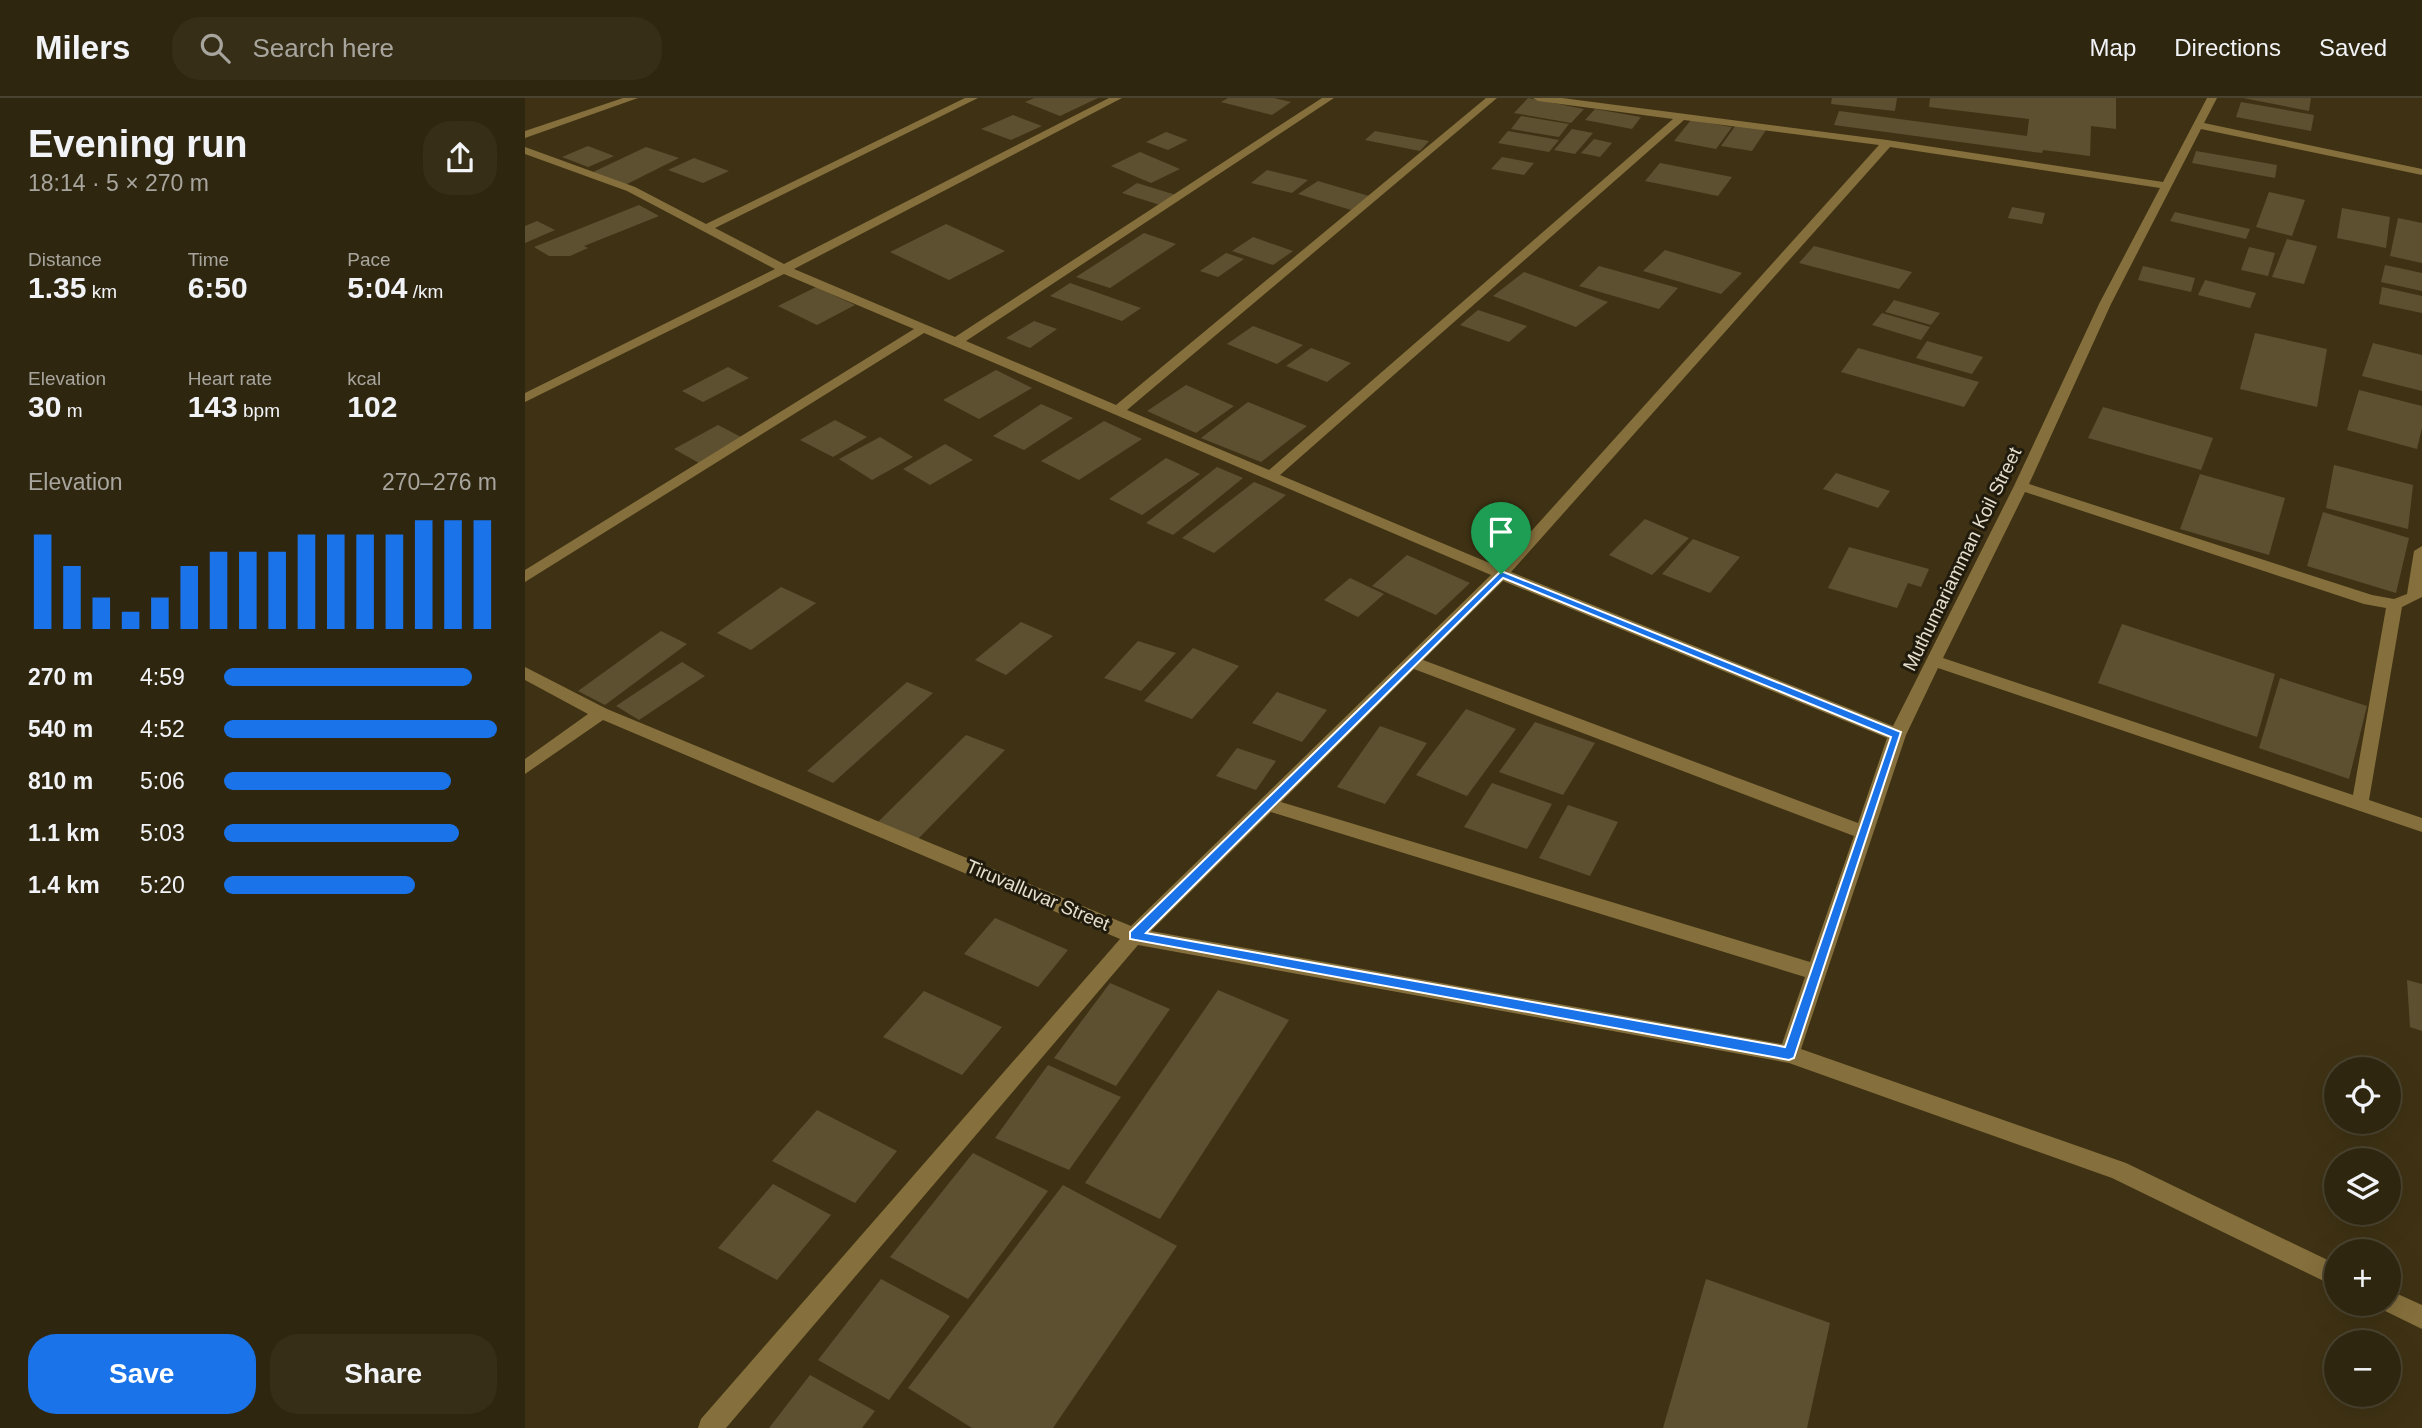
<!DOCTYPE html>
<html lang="en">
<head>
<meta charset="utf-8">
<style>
	:root { --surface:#2f260f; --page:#372e18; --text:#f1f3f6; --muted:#a7a59e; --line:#4a432f; --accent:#1a73e8 }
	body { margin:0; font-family:Arial,sans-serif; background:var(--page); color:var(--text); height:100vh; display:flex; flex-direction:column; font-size:26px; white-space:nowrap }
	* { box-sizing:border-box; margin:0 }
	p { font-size:23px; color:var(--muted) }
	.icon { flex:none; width:38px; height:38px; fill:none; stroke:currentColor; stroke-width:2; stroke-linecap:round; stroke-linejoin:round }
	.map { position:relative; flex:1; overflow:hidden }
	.details { display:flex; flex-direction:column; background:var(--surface); width:525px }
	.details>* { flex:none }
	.tools { position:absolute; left:1799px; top:959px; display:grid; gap:14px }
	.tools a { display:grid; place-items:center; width:77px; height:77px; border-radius:50%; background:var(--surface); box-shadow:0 7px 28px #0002,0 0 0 2px var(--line); font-size:35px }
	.pin { position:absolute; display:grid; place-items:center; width:60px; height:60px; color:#fff; margin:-72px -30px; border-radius:50% 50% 50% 0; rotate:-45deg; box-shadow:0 0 7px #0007 }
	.pin .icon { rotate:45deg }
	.round { display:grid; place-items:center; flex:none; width:74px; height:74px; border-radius:28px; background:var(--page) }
	.overview { display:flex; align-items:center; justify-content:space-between; height:119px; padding:0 28px }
	h1 { font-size:38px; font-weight:700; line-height:52px }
	.metrics { display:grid; grid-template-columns:repeat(3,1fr); gap:10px; height:119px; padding:7px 28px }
	.metrics div { display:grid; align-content:center }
	.metrics b { font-size:30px; font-weight:700 }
	.metrics small { font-size:19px; font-weight:400 }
	.metrics p { font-size:19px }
	.chart { height:196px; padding:14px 28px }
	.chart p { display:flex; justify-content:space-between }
	.chart svg { width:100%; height:126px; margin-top:7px; stroke:var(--accent); stroke-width:6 }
	.primary-button { display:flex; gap:14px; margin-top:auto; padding:14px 28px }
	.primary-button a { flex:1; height:80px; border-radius:28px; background:var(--accent); color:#fff; font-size:28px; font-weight:700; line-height:80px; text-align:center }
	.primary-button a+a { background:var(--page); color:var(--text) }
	ul { padding:0 28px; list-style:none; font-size:23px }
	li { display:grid; grid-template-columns:112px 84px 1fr; align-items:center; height:52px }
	li i { height:18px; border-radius:9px; background:var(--accent) }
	header { display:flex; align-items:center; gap:42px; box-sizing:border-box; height:98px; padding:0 35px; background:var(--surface); border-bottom:2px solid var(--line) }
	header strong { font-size:33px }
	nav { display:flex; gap:38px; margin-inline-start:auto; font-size:24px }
	.search { width:490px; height:63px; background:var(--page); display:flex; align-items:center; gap:18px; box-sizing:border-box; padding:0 24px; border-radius:28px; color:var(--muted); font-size:26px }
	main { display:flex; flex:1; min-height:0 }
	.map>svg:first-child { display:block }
	.building { fill:#5d5031 }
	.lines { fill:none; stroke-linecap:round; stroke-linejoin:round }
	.minor { fill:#856f3c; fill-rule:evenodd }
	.route { fill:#1a73e8; stroke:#fff; stroke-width:2; fill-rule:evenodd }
	.labels { text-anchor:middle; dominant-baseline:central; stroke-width:6; stroke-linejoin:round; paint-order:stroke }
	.street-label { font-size:19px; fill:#e6dfce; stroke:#211b0e }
</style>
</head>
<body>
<header>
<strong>Milers</strong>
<div class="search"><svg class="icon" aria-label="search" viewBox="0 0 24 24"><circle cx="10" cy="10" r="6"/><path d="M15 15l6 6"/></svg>Search here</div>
<nav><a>Map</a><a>Directions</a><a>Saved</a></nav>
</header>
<main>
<section class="details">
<div class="overview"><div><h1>Evening run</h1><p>18:14 · 5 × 270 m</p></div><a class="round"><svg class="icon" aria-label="share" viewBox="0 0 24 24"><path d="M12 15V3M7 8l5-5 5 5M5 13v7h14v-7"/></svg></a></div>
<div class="metrics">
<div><p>Distance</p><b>1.35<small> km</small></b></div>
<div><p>Time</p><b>6:50</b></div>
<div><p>Pace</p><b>5:04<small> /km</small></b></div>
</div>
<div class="metrics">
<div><p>Elevation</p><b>30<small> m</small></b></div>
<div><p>Heart rate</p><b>143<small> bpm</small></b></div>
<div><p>kcal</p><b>102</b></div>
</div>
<div class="chart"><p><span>Elevation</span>270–276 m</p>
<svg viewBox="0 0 160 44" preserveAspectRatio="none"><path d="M5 44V11M15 44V22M25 44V33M35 44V38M45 44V33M55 44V22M65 44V17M75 44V17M85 44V17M95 44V11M105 44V11M115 44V11M125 44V11M135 44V6M145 44V6M155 44V6"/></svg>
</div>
<ul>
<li><b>270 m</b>4:59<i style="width:91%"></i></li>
<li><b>540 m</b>4:52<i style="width:100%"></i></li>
<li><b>810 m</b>5:06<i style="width:83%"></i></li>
<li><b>1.1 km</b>5:03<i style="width:86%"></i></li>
<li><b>1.4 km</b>5:20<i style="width:70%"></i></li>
</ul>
<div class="primary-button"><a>Save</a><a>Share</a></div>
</section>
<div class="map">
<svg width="1897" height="1330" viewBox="0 0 1897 1330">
	<rect width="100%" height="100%" fill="#3f3214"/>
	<g class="building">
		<polygon points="509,0 573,0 535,18 500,4"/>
		<polygon points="703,0 749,0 766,4 747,17 696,4"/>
		<polygon points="1003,0 1059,11 1046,25 989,15"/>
		<polygon points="1307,0 1372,0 1370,13 1306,6"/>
		<polygon points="1405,0 1591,0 1591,31 1566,28 1565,58 1518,52 1517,55 1309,27 1314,13 1502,38 1504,21 1404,9"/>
		<polygon points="1718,0 1786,0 1784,13"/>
		<polygon points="1716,4 1789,17 1786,33 1711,19"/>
		<polygon points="1070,11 1116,19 1107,31 1060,22"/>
		<polygon points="488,17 517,28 486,42 456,31"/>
		<polygon points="996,18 1044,26 1034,39 986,31"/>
		<polygon points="1166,22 1207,29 1191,51 1149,43"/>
		<polygon points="1211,27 1241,32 1227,53 1196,48"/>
		<polygon points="1047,31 1068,35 1050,56 1029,52"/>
		<polygon points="850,33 904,43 895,53 840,42"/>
		<polygon points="983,33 1034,42 1024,54 973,45"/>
		<polygon points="641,34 663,42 643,52 621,44"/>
		<polygon points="1069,41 1087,45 1075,59 1056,55"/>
		<polygon points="63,48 89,58 63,69 37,59"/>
		<polygon points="121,49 154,60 100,87 66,75"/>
		<polygon points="1671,53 1752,67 1750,80 1667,65"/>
		<polygon points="615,54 655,71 626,85 586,68"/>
		<polygon points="977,59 1009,65 999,77 966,71"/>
		<polygon points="169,60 204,73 178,85 143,72"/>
		<polygon points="1135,65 1207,79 1193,98 1120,83"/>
		<polygon points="742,72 783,82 767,95 726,85"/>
		<polygon points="793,83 844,98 826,112 773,96"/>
		<polygon points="612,85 651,97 635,107 597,95"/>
		<polygon points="1744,94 1780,102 1767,138 1731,129"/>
		<polygon points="114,107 134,118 59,148 63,150 45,158 24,158 9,149"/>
		<polygon points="1487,109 1520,115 1517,126 1483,120"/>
		<polygon points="1817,110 1865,119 1861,150 1812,140"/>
		<polygon points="1650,114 1725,131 1721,141 1645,123"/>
		<polygon points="1873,120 1897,125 1897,165 1865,158"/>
		<polygon points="12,123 30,132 0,145 0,128"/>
		<polygon points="421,126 480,153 424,182 365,154"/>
		<polygon points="619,135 651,146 585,190 551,179"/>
		<polygon points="728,139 768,153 748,167 707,153"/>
		<polygon points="1762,141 1792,148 1779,186 1747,179"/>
		<polygon points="1289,148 1387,174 1374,191 1274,165"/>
		<polygon points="1724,149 1750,155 1743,178 1716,172"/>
		<polygon points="1140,152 1217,175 1196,196 1118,173"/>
		<polygon points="701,155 719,161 693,179 675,173"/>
		<polygon points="1860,167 1897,175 1897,193 1856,184"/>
		<polygon points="1074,168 1153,190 1134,211 1054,188"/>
		<polygon points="1618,168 1670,180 1666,194 1613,182"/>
		<polygon points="999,174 1083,204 1051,229 968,198"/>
		<polygon points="1680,182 1731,195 1725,210 1673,197"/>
		<polygon points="545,185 616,210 597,223 525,198"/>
		<polygon points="291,189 330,207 292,227 253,208"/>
		<polygon points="1857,189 1897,198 1897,215 1854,206"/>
		<polygon points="1369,202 1415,215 1406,227 1360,214"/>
		<polygon points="953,212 1002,228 984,244 935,227"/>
		<polygon points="1357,215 1405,229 1396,242 1347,227"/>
		<polygon points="509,223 532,231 505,250 481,240"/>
		<polygon points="728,228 778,247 752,266 702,246"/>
		<polygon points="1730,235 1802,251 1792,309 1715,291"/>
		<polygon points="1402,243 1458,259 1447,276 1391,260"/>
		<polygon points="1848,245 1897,257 1897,293 1837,278"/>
		<polygon points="786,250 826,265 802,284 761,268"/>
		<polygon points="1333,250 1454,284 1439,309 1316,274"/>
		<polygon points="203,269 224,280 178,304 157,293"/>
		<polygon points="471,272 507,290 454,321 418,302"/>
		<polygon points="661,287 709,308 671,335 622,313"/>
		<polygon points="1834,292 1897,308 1897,330 1892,351 1822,332"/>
		<polygon points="723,304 782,328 736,364 676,340"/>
		<polygon points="516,306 548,320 499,352 468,338"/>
		<polygon points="1578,309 1688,340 1676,372 1563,340"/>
		<polygon points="310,322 342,339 308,359 275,342"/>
		<polygon points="579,323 617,341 554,382 516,363"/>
		<polygon points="193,327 218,340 174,365 149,351"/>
		<polygon points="355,339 388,359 347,382 314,361"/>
		<polygon points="420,346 448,362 405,387 378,371"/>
		<polygon points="641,360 675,376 617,417 584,401"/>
		<polygon points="1809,367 1888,387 1883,431 1801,410"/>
		<polygon points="692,369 718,380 648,437 621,425"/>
		<polygon points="1311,375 1365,393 1353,410 1298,391"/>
		<polygon points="1675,376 1760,400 1744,457 1655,431"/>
		<polygon points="729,384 761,397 689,455 657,440"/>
		<polygon points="1798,414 1884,440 1871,495 1782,468"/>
		<polygon points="1120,421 1164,440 1127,477 1084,457"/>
		<polygon points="1168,441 1215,459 1185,495 1137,476"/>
		<polygon points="1324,449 1404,471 1396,489 1383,485 1372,510 1303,490"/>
		<polygon points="882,457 945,485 911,517 847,488"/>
		<polygon points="825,480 859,496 833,519 799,502"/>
		<polygon points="256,489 291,505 226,552 192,535"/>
		<polygon points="496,524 528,538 481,577 450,562"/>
		<polygon points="1597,526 1750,576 1732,639 1573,585"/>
		<polygon points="136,533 162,546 80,607 53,593"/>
		<polygon points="613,543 651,555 616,593 579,580"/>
		<polygon points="668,550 714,568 667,621 619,603"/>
		<polygon points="157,564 180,578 114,622 91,608"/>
		<polygon points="1755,580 1842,608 1824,681 1734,650"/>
		<polygon points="382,584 408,595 308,685 282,673"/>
		<polygon points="752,594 802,612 777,644 727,625"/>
		<polygon points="941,611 991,631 942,698 891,677"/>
		<polygon points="1010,624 1070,645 1038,697 974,674"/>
		<polygon points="855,628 902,645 860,706 812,689"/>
		<polygon points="441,637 480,652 393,741 353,724"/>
		<polygon points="712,650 751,663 731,692 691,678"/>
		<polygon points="967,685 1027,706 1002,751 939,729"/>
		<polygon points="1043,707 1093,724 1065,778 1014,760"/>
		<polygon points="470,820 543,852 513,889 439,856"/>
		<polygon points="1882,882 1897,886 1897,933 1885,929"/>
		<polygon points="585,885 645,911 591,988 529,960"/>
		<polygon points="693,892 764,922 635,1121 560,1085"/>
		<polygon points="399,893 477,929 437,977 358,939"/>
		<polygon points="523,967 596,999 544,1072 470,1040"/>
		<polygon points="292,1012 372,1053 330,1105 247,1063"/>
		<polygon points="448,1055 523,1093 443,1201 365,1159"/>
		<polygon points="248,1086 306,1117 252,1182 193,1150"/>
		<polygon points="538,1087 652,1148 528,1330 447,1330 383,1290"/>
		<polygon points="356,1181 425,1218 364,1302 293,1262"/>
		<polygon points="1181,1181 1305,1225 1282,1330 1138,1330"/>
		<polygon points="285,1277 350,1313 337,1330 244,1330"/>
	</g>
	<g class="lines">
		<g class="minor">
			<polygon points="98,0 113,0 0,40 0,33"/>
			<path d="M440 0H453L190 130 259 166 584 0H597L269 171 430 239 797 0H809L441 243 591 307 961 0H972L602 312 744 372 1148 21 1013 3 1008 0H1037L1362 42 1638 84 1682 0H1692L1679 25 1897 71V77L1676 31 1586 206 1504 386 1847 497 1869 501 1882 496 1889 453 1897 448V499L1877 509 1844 702 1897 720V734L1413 570 1381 637 1276 951 1601 1065 1811 1166V1189L1587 1080 1264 965 613 847 201 1330H173L176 1321 595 841 78 622 0 676V661L63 616 0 582V569L82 611 606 828 966 477 399 235 0 484V472L389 231 259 176 0 304V295L250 171 102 93 0 56V49L110 89 181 126ZM1159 22 1354 47 974 469 755 377ZM1365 49 1635 90 1574 206 1489 388 1368 628 986 474ZM1500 394 1839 506 1861 510 1828 697 1418 560ZM978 483 1362 640 1333 725 898 562ZM889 571 1329 738 1285 864 756 704ZM746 714 1280 879 1257 946 626 833Z"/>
			<polygon points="1864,1192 1897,1207 1897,1231 1856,1211 1853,1206 1864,1206"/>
		</g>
	</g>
	<path class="route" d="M976 473 1376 634 1269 960 1264 962 605 841V834ZM978 480 1366 639 1260 949 621 835Z"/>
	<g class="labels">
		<g class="street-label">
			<text transform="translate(1437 461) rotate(-64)">Muthumariamman Koil Street</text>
			<text transform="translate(513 797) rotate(23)">Tiruvalluvar Street</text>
		</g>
	</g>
</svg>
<div class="tools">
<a><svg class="icon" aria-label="locate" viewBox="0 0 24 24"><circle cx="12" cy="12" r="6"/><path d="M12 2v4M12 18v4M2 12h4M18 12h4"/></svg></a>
<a><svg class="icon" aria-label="layers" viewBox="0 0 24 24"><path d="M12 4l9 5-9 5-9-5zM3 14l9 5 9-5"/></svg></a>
<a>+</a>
<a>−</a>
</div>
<div class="pin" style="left:976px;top:476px;background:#1e9e55"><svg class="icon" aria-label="arrive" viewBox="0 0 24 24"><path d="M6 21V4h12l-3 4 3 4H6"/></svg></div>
</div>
</main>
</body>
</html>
